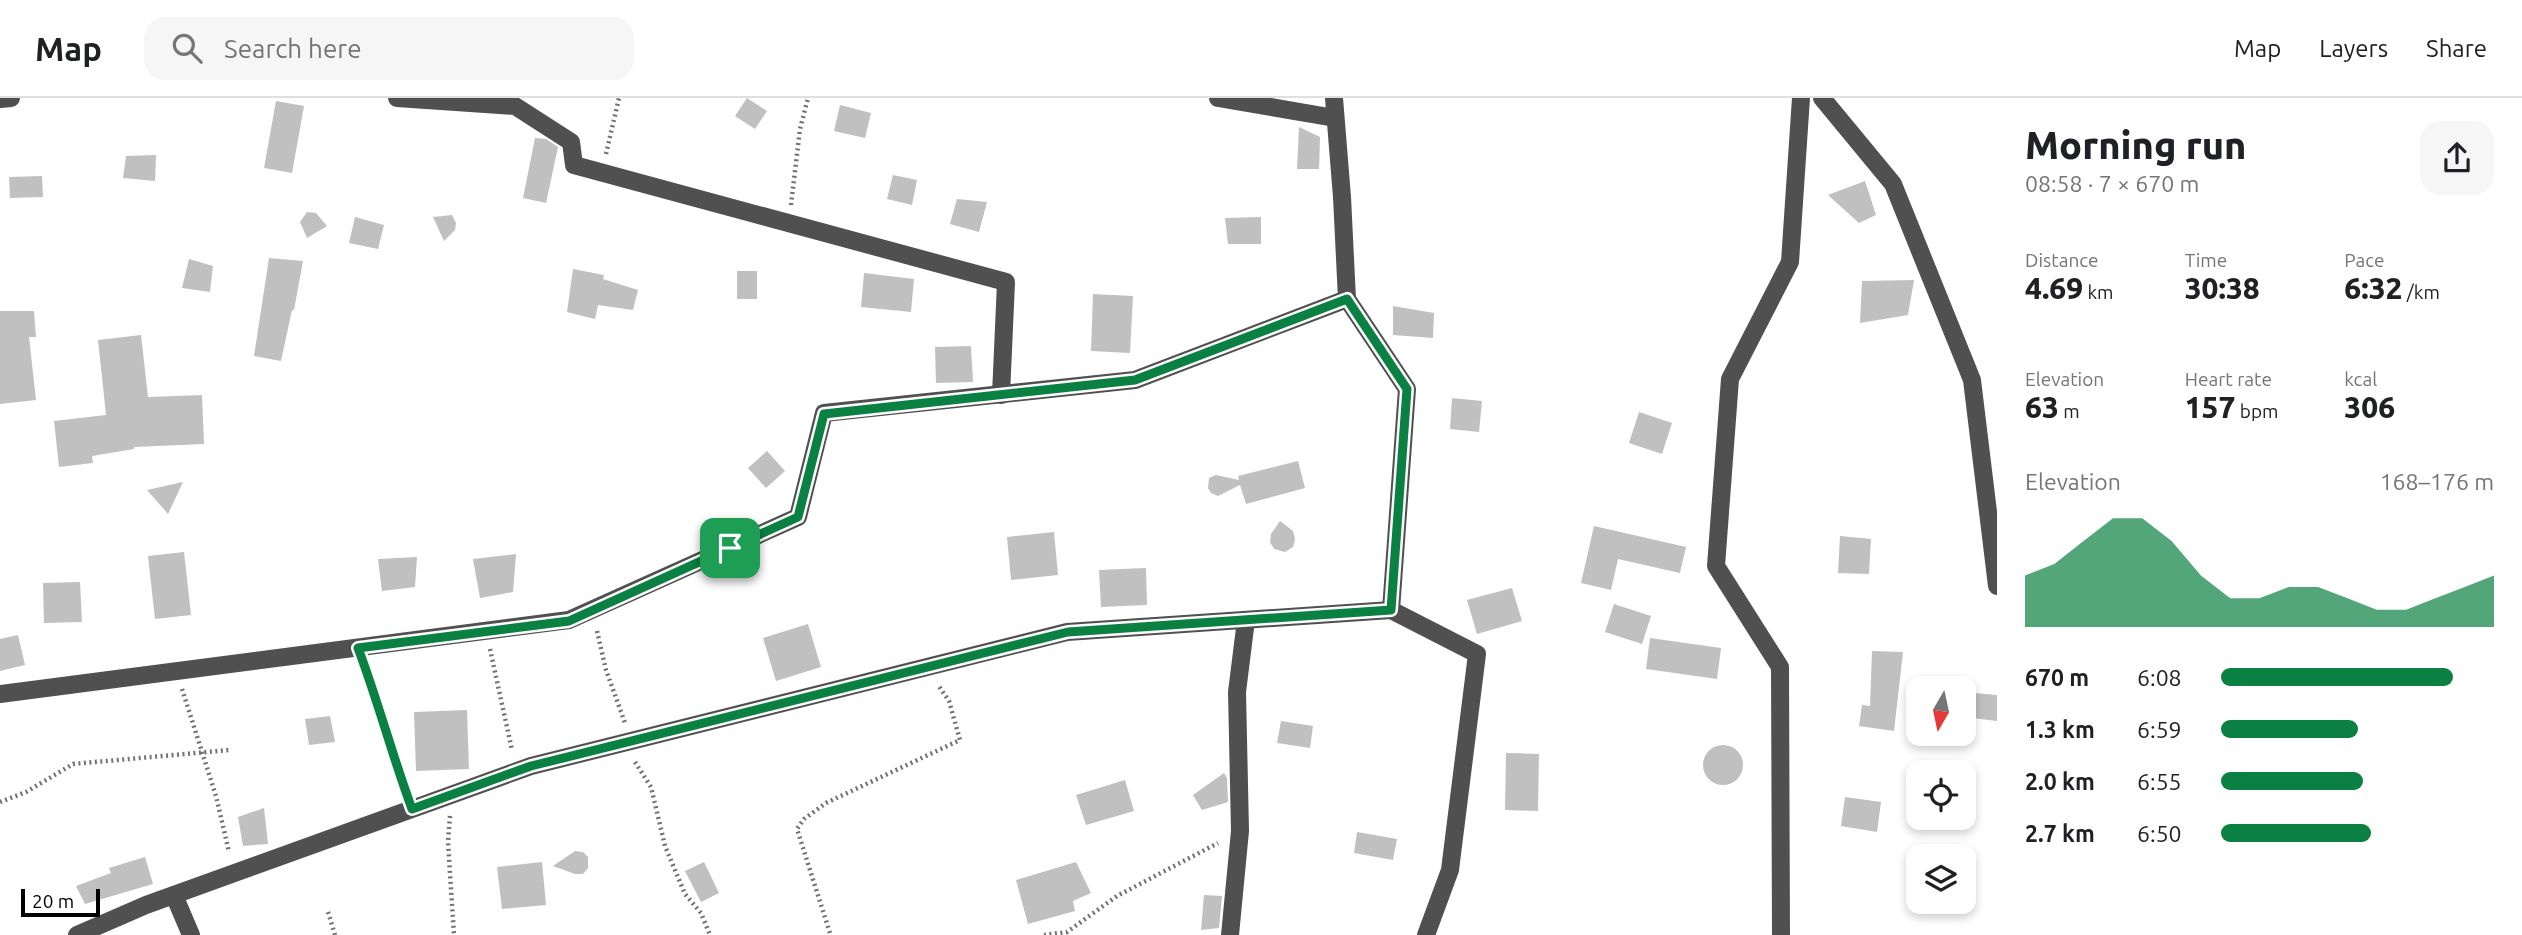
<!DOCTYPE html>
<html lang="en">
<head>
<meta charset="utf-8">
<style>
	:root { --surface:#fff; --page:#f6f6f6; --text:#202124; --muted:#757577; --line:#e0e0e0; --accent:#0b8043 }
	body { margin:0; font-family:Ubuntu,sans-serif; background:var(--page); color:var(--text); height:100vh; display:flex; flex-direction:column; font-size:26px; white-space:nowrap }
	* { box-sizing:border-box; margin:0 }
	p { font-size:23px; color:var(--muted) }
	.icon { flex:none; width:38px; height:38px; fill:none; stroke:currentColor; stroke-width:2; stroke-linecap:round; stroke-linejoin:round }
	.map { position:relative; flex:1; overflow:hidden }
	.side { display:flex; flex-direction:column; background:var(--surface); width:525px }
	.side>* { flex:none }
	.needle { width:46px; rotate:189deg }
	.tools { position:absolute; left:1906px; top:578px; display:grid; gap:14px }
	.tools a { display:grid; place-items:center; width:70px; height:70px; border-radius:14px; background:var(--surface); box-shadow:0 4px 10px #0003; font-size:35px }
	.scale { position:absolute; left:21px; bottom:18px; width:79px; box-sizing:border-box; padding-left:7px; border:4px solid #000; border-top:0; font-size:19px; line-height:24px; white-space:nowrap; color:#000; -webkit-text-stroke:5px #fff; paint-order:stroke }
	.pin { position:absolute; display:grid; place-items:center; width:60px; height:60px; color:#fff; margin:-30px; border-radius:14px; box-shadow:0 4px 10px #0006 }
	.round { display:grid; place-items:center; flex:none; width:74px; height:74px; border-radius:21px; background:var(--page) }
	.headline { display:flex; align-items:center; justify-content:space-between; height:119px; padding:0 28px }
	h1 { font-size:38px; font-weight:800; line-height:52px }
	.metrics { display:grid; grid-template-columns:repeat(3,1fr); gap:10px; height:119px; padding:7px 28px }
	.metrics div { display:grid; align-content:center }
	.metrics b { font-size:30px; font-weight:800 }
	.metrics small { font-size:19px; font-weight:400 }
	.metrics p { font-size:19px }
	.chart { height:196px; padding:14px 28px }
	.chart p { display:flex; justify-content:space-between }
	.chart svg { width:100%; height:126px; margin-top:7px; fill:var(--accent); opacity:.7 }
	ul { padding:0 28px; list-style:none; font-size:23px }
	li { display:grid; grid-template-columns:112px 84px 1fr; align-items:center; height:52px }
	li i { height:18px; border-radius:9px; background:var(--accent) }
	header { display:flex; align-items:center; gap:42px; box-sizing:border-box; height:98px; padding:0 35px; background:var(--surface); border-bottom:2px solid var(--line) }
	header strong { font-size:33px }
	nav { display:flex; gap:38px; margin-inline-start:auto; font-size:24px }
	.search { width:490px; height:63px; background:var(--page); display:flex; align-items:center; gap:18px; box-sizing:border-box; padding:0 24px; border-radius:21px; color:var(--muted); font-size:26px }
	main { display:flex; flex:1; min-height:0 }
	.map>svg:first-child { display:block }
	.building { fill:#c0c0c0 }
	.lines { fill:none; stroke-linecap:round; stroke-linejoin:round }
	.path { stroke:#727272; stroke-width:4.5; stroke-dasharray:2 3.5; stroke-linecap:butt }
	.minor { stroke:#505050; stroke-width:18 }
	.route-casing { stroke:#fff; stroke-width:14 }
	.route { stroke:#0b8043; stroke-width:9 }
</style>
</head>
<body>
<header>
<strong>Map</strong>
<div class="search"><svg class="icon" aria-label="search" viewBox="0 0 24 24"><circle cx="10" cy="10" r="6"/><path d="M15 15l6 6"/></svg>Search here</div>
<nav><a>Map</a><a>Layers</a><a>Share</a></nav>
</header>
<main>
<div class="map">
<svg width="1997" height="837" viewBox="0 0 1997 837">
	<rect width="100%" height="100%" fill="#fff"/>
	<g class="building">
		<polygon points="747,0 767,13 755,31 735,18"/>
		<polygon points="276,3 304,8 292,75 264,70"/>
		<polygon points="840,7 871,15 865,40 834,33"/>
		<polygon points="1299,29 1320,39 1319,71 1297,71"/>
		<polygon points="535,40 546,41 558,49 546,105 523,100"/>
		<polygon points="156,57 155,83 123,80 126,58"/>
		<polygon points="893,77 917,82 912,107 887,101"/>
		<polygon points="42,78 43,99 10,100 9,79"/>
		<polygon points="1865,83 1876,117 1859,125 1828,97"/>
		<polygon points="957,101 987,104 979,134 950,126"/>
		<polygon points="307,114 316,115 327,128 307,140 300,124"/>
		<polygon points="452,117 456,125 455,132 444,143 433,119"/>
		<polygon points="355,119 384,127 378,151 349,145"/>
		<polygon points="1261,119 1261,146 1228,146 1225,120"/>
		<polygon points="269,160 303,163 294,212 292,212 281,263 254,258"/>
		<polygon points="189,161 213,168 210,194 182,190"/>
		<polygon points="573,171 604,177 603,181 638,192 633,212 598,207 595,221 567,214"/>
		<rect x="737" y="173" width="20" height="28"/>
		<polygon points="864,175 914,181 911,214 861,209"/>
		<polygon points="1914,182 1908,217 1860,225 1862,183"/>
		<polygon points="1093,196 1133,198 1130,255 1091,253"/>
		<polygon points="1393,208 1434,215 1433,240 1393,237"/>
		<polygon points="0,213 34,213 36,239 29,239 36,302 0,306"/>
		<polygon points="141,237 148,299 202,297 204,346 134,349 134,351 92,358 93,365 59,369 54,323 106,317 98,242"/>
		<polygon points="971,248 973,284 936,285 935,249"/>
		<polygon points="1452,300 1482,303 1479,334 1450,331"/>
		<polygon points="1639,314 1672,325 1662,356 1629,345"/>
		<polygon points="767,353 785,373 766,390 748,370"/>
		<polygon points="1298,363 1305,390 1246,406 1240,387 1218,398 1211,395 1208,390 1209,380 1216,377 1239,382 1238,378"/>
		<polygon points="183,384 168,416 147,392"/>
		<polygon points="1280,423 1293,433 1295,441 1293,449 1285,454 1274,451 1270,444 1271,436"/>
		<polygon points="1594,428 1686,449 1680,475 1618,461 1611,492 1581,485"/>
		<polygon points="1054,434 1058,477 1011,482 1007,439"/>
		<polygon points="1840,438 1871,441 1869,476 1838,475"/>
		<polygon points="184,454 191,517 155,521 148,458"/>
		<polygon points="516,456 513,494 480,500 473,461"/>
		<polygon points="417,459 415,489 382,493 378,461"/>
		<polygon points="1146,470 1147,507 1101,509 1099,472"/>
		<polygon points="80,484 82,524 44,525 43,485"/>
		<polygon points="1512,490 1522,523 1477,536 1467,502"/>
		<polygon points="1614,506 1651,518 1642,546 1605,534"/>
		<polygon points="808,526 821,569 776,583 763,540"/>
		<polygon points="18,537 25,567 0,573 0,541"/>
		<polygon points="1650,540 1721,550 1717,581 1646,571"/>
		<polygon points="1872,553 1903,554 1894,633 1859,628 1862,607 1870,608"/>
		<polygon points="1964,594 1997,597 1997,623 1964,619"/>
		<polygon points="467,612 469,671 416,673 414,614"/>
		<polygon points="330,618 335,644 309,647 305,621"/>
		<polygon points="1281,623 1313,628 1310,650 1277,645"/>
		<circle cx="1723" cy="667" r="20"/>
		<polygon points="1506,655 1539,656 1538,713 1505,712"/>
		<polygon points="1224,675 1227,680 1228,704 1202,712 1193,697"/>
		<polygon points="1125,682 1134,713 1086,727 1076,697"/>
		<polygon points="1845,699 1881,704 1877,734 1841,728"/>
		<polygon points="264,710 268,746 243,748 238,719"/>
		<polygon points="1357,734 1397,741 1393,762 1354,755"/>
		<polygon points="575,753 583,754 588,759 588,770 583,776 575,776 553,768"/>
		<polygon points="145,759 153,786 85,806 76,788 111,775 109,770"/>
		<polygon points="542,764 546,807 502,811 497,769"/>
		<polygon points="704,764 719,795 701,804 685,773"/>
		<polygon points="1076,764 1091,795 1073,803 1075,813 1028,826 1016,782"/>
		<polygon points="1204,797 1222,798 1219,830 1201,832"/>
	</g>
	<g class="lines">
		<g class="path">
			<polyline points="606,56 619,0"/>
			<polyline points="791,107 800,31 808,0"/>
			<polyline points="597,533 606,572 625,625"/>
			<polyline points="490,551 512,652"/>
			<polyline points="365,569 375,591 385,635 404,691"/>
			<polyline points="182,591 216,698 229,754"/>
			<polyline points="635,664 651,689 665,748 685,796 701,815 710,837"/>
			<polyline points="0,704 26,694 73,666 229,652"/>
			<polyline points="450,718 448,744 454,837"/>
			<polyline points="328,814 335,837"/>
			<polyline points="830,835 797,731 804,721 826,705 960,642 949,603 938,587"/>
			<polyline points="1044,837 1067,834 1117,798 1218,745"/>
		</g>
		<g class="minor">
			<polyline points="397,0 515,8 571,44 574,67 1006,184 1001,297"/>
			<polyline points="1218,0 1335,20"/>
			<polyline points="1334,0 1342,99 1347,201 1407,291 1391,512"/>
			<polyline points="1822,0 1893,86 1972,282 1997,488"/>
			<polyline points="0,1 11,0"/>
			<polyline points="0,596 569,522 798,419 824,315 1135,282 1347,201"/>
			<polyline points="174,797 191,837"/>
			<polyline points="77,837 146,807 531,668 1067,534 1391,512 1477,556 1450,772 1426,837"/>
			<polyline points="1230,837 1240,733 1237,594 1246,522"/>
			<polyline points="1781,837 1780,569 1716,468 1730,281 1790,164 1801,0"/>
		</g>
	</g>
	<g class="lines">
		<g class="route-casing">
			<path id="route" d="M1347 201 1407 291 1391 512 1068 534 531 668 412 711C392 657 378 603 358 550L569 523 798 419 824 316 1135 282Z"/>
		</g>
		<use href="#route" class="route"/>
	</g>
</svg>
<div class="tools">
<a><svg class="needle" viewBox="-14 -14 28 28"><path d="M0-13l5 13h-10z" fill="#e53935"/><path d="M0 13l5-13h-10z" fill="#757577"/></svg></a>
<a><svg class="icon" aria-label="locate" viewBox="0 0 24 24"><circle cx="12" cy="12" r="6"/><path d="M12 2v4M12 18v4M2 12h4M18 12h4"/></svg></a>
<a><svg class="icon" aria-label="layers" viewBox="0 0 24 24"><path d="M12 4l9 5-9 5-9-5zM3 14l9 5 9-5"/></svg></a>
</div>
<div class="scale">20 m</div>
<div class="pin" style="left:730px;top:450px;background:#1e9e55"><svg class="icon" aria-label="arrive" viewBox="0 0 24 24"><path d="M6 21V4h12l-3 4 3 4H6"/></svg></div>
</div>
<section class="side">
<div class="headline"><div><h1>Morning run</h1><p>08:58 · 7 × 670 m</p></div><a class="round"><svg class="icon" aria-label="share" viewBox="0 0 24 24"><path d="M12 15V3M7 8l5-5 5 5M5 13v7h14v-7"/></svg></a></div>
<div class="metrics">
<div><p>Distance</p><b>4.69<small> km</small></b></div>
<div><p>Time</p><b>30:38</b></div>
<div><p>Pace</p><b>6:32<small> /km</small></b></div>
</div>
<div class="metrics">
<div><p>Elevation</p><b>63<small> m</small></b></div>
<div><p>Heart rate</p><b>157<small> bpm</small></b></div>
<div><p>kcal</p><b>306</b></div>
</div>
<div class="chart"><p><span>Elevation</span>168–176 m</p>
<svg viewBox="0 0 160 44" preserveAspectRatio="none"><path d="M0 44V26L10 22L20 14L30 6L40 6L50 14L60 26L70 34L80 34L90 30L100 30L110 34L120 38L130 38L140 34L150 30L160 26V44z"/></svg>
</div>
<ul>
<li><b>670 m</b>6:08<i style="width:85%"></i></li>
<li><b>1.3 km</b>6:59<i style="width:50%"></i></li>
<li><b>2.0 km</b>6:55<i style="width:52%"></i></li>
<li><b>2.7 km</b>6:50<i style="width:55%"></i></li>
</ul>
</section>
</main>
</body>
</html>
